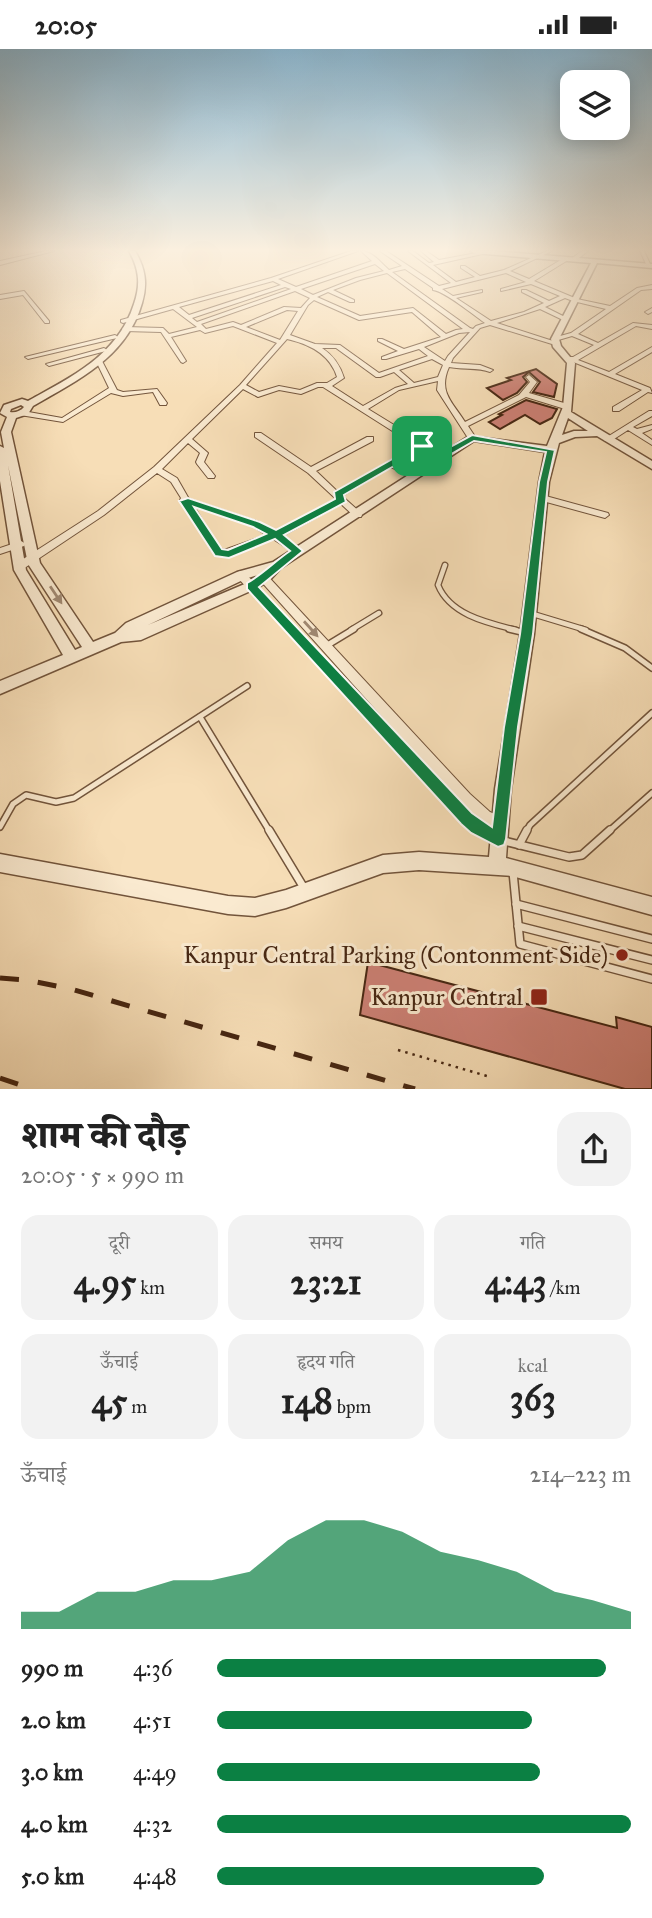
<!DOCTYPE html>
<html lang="hi">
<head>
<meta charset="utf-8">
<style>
	:root { --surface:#fff; --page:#f2f2f2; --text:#222; --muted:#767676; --accent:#0b8043 }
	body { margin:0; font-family:"IM FELL Great Primer","Noto Serif Devanagari",serif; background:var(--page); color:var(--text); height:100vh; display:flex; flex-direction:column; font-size:26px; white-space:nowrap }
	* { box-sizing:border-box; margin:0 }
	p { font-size:23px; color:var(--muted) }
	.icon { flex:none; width:38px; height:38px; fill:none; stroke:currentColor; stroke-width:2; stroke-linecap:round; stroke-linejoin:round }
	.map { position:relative; height:1040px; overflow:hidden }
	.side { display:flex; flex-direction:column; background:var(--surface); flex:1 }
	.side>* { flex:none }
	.buttons { position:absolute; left:560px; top:21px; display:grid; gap:14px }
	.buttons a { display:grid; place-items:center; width:70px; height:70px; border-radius:14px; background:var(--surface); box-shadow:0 4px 18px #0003; font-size:35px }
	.pin { position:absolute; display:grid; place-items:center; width:60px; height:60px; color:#fff; margin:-30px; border-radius:14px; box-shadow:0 4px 10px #0006 }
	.round { display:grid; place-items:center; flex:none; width:74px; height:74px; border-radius:21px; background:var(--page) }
	.overview { display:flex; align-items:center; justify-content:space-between; height:119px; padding:0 21px }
	h1 { font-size:38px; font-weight:800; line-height:52px }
	.figures { display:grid; grid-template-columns:repeat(3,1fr); gap:10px; height:119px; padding:7px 21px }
	.figures div { display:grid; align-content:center; border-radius:18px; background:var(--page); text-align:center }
	.figures b { font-size:35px; font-weight:800 }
	.figures small { font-size:19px; font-weight:400 }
	.figures p { font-size:19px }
	.chart { height:196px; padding:14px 21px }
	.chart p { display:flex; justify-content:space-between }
	.chart svg { width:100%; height:126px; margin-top:7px; fill:var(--accent); opacity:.7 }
	ul { padding:0 21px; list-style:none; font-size:23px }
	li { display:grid; grid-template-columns:112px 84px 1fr; align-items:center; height:52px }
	li i { height:18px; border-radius:9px; background:var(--accent) }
	.status { display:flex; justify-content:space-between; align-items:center; height:49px; padding:0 35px; background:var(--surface); direction:ltr }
	.status svg { height:19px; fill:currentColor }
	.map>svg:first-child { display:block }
	.building { fill:#cd8075; stroke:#462612; stroke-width:2 }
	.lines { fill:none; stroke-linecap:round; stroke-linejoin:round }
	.service-far2-casing { stroke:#72543b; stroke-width:7 }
	.service-far1-casing { stroke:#72543b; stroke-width:8 }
	.service-casing { stroke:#72543b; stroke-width:10 }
	.minor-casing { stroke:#72543b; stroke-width:2 }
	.tertiary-casing { stroke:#72543b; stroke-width:3 }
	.path { stroke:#462612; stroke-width:2.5; stroke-dasharray:2.5 5; stroke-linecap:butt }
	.service-far2 { stroke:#faead0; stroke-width:4.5 }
	.service-far1 { stroke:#faead0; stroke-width:5 }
	.service { stroke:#faead0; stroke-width:7 }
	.minor { fill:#faead0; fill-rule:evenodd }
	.tertiary { fill:#faead0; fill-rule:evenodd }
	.rail { stroke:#462612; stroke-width:5; stroke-dasharray:19 19; stroke-linecap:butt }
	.oneway { fill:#a08871 }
	.route { fill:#0b8043; stroke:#fff; stroke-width:2; fill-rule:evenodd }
	.poi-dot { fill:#8f2418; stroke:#faead0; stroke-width:2.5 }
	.labels { text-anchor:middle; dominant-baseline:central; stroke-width:6; stroke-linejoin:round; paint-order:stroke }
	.near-poi-label { font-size:24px; fill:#462612; stroke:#faead0; text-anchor:end }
</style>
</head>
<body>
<div class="status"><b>20:05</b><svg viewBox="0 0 49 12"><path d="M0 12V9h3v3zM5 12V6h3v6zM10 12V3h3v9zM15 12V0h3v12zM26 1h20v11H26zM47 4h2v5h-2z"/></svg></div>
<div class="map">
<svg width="652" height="1040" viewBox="0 0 652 1040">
	<rect width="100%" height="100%" fill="#f7deb7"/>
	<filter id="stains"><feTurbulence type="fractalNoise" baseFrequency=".00286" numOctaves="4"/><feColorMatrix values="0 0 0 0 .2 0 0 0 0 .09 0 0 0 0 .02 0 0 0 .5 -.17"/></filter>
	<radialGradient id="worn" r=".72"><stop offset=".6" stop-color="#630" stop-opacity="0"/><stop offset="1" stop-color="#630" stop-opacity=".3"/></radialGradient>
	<g class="building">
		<polygon points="536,320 557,335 554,348 533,343 540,333 529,323 523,328 527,333 517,344 503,351 487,339 511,331 507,329"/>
		<polygon points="526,351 557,360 552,369 540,375 525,366 500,380 489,373 502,366 499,365"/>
		<polygon points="368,913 617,979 616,968 652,978 652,1040 625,1040 360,966"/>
	</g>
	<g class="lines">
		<g class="service-far2-casing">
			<g id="service-far2">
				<path d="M445 516 438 536C450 566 488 574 516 581"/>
				<polyline points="533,565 586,581"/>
				<polyline points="351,581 379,564"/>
			</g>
		</g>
		<g class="service-far1-casing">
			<g id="service-far1">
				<polyline points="509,580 526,584"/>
				<polyline points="581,580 625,599 652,619"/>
				<polyline points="326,597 354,580"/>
				<polyline points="200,668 270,783"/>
				<polyline points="0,778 13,755 26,746 56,753 74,749 247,637"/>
				<polyline points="526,783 530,776 652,664"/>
				<polyline points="608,783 652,744"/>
			</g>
		</g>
		<g class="service-casing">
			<g id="service">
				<polyline points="269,781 304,839"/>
				<polyline points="504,792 569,808 582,806 610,781"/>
				<polyline points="519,796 527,781"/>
				<polyline points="513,823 520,895 652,930"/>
				<polyline points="516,855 652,890"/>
				<polyline points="518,877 652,911"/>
			</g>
		</g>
		<g class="minor-casing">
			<g id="minor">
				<polygon points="46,202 54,202 0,216 0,212"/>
				<path d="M351 202H358L278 230 296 238 372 212 361 202C372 202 381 214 389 221L402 217 380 202H386L439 237 451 234 408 202H413L429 214 434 213 421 202H426L439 211 487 202V204L433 216 456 233 475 228 461 219V217H465L480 227 504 221 547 202H552L510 222 529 230 564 209H568V211L534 232 577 250 610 257 637 239 652 236V240L641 241 578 285 598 294 633 274 652 276V280L636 277 578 311 609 323 652 298V303L615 325 650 339 652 344 648 343 619 362H613V358L642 341 566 310V308H573L594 296 572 287 555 292 552 290 553 289 571 284 606 260 573 252 565 249 545 258 567 269V271H563L540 260 497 274 556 293V295H552L490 276 480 279 453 309 451 314 480 316 493 321 490 323C477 318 463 321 449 318 438 343 452 352 465 373L519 346 530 333 526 328 529 326 537 333 529 344 571 356V360H565L526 348 468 377 476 389 472 391 468 389 437 341 438 332 399 341 368 360 425 395 443 409 439 411H436L421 401 397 415 415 424 416 426 415 428H409L391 418 342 447 361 464 362 466 361 468H355L341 455 282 487 301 500 303 502 301 504H295L273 490 226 507H220L212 502 183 454 180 451 181 449 171 433 157 424 104 466 23 520H17L15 517 17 514 98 462 154 418 240 336 277 294 233 277 205 284 200 281 171 288 186 312 183 314 181 313 161 283 125 282 122 280 125 278 163 279 169 285 197 278 173 260 123 274 121 273V271L271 229ZM375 215 384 222 356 229 313 246 301 240ZM405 220 433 239V241C446 243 472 265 485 274L476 277 473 280 470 279 392 223ZM387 224 463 280 456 281 446 285 413 259 360 267 317 248 328 243 350 253H354V251L333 241 360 231ZM506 224 526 233 501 240V242L531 235 560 247 549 252 526 241H522V243L544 254 524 263 491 272 456 249 482 243V241L453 247 442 240ZM273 232 281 236 189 266 179 258ZM285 238 291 240 197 273 192 269ZM295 242 310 249 301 259 284 258 241 276 233 273 206 280 201 275ZM314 251 359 271 412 263 441 288 404 300 382 290H378V292L398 302 382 308V310H386L419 300 428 307 379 324 340 296 315 295 290 286 308 256ZM287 261 298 262 280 291 246 278ZM470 283 448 307 445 312 424 298 459 284ZM287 290C309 295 330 305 337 328L327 334H317L300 341 279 337 259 343 246 336ZM322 299H336L376 328H380L394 323 408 335 395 339 363 357 332 337 344 329C340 316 334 307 322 299ZM432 310 443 316 438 328 414 334 399 321ZM318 338H323L416 397 337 442 316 422 373 392V388H367L311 418 261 384H255V388L308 424 336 450 275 483 259 473 189 450 177 429 162 420 188 394 200 404 196 413 197 415 208 429H214L215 427 204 413 208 404 192 390 243 340 258 348 279 341 301 345ZM194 457 253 477 266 486 224 501 218 498Z"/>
				<polygon points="582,202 588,202 575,212 571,212 571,210"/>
				<polygon points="640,202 644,202 650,215 646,215"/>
				<polygon points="24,242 49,272 49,274 45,274 23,246 0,250 0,246"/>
				<polygon points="652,259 652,263 648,265 645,263"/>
				<polygon points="115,286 118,288 117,289 28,310 25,308"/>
				<polygon points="104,299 107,301 106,302 49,317 46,315"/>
				<polygon points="99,310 102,312 117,341 123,343 157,340 167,354 166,356 160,356 153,343 123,347 111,344 63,373 20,366 20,362 23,362 62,369 109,339 96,312"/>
				<polygon points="649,362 652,362 652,367 633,378 637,380 652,376 652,380 642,384 652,391 652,396 628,381 611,392 605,392 604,390"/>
				<polygon points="542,446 608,464 609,466 605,469 539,451 538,449 539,447"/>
				<polygon points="21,492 26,495 24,497 0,505 0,499"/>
				<path d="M241 522 244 523 437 729 258 529 256 526 258 523H264L470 745 490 763 504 769 506 774 504 779 499 781 480 773 468 761 482 774 503 785 505 790 503 795 498 797C484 791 472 784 461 774L238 529 236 526 238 523Z"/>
			</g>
		</g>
		<g class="tertiary-casing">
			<path id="tertiary" d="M129 202H135C145 219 148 234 142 254 127 308 78 331 33 357L28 365 16 369 11 383 40 514 93 593 115 584 126 574 237 523 273 513 469 387 547 397 563 358 567 314 553 298 551 290 591 214 474 204 471 202H493L652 215V219L597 214 559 290 561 297 575 314 571 363 652 412V420L597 387 575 388 559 394 549 433 534 585 511 740 506 809 652 848V866L512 827 419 821 383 824 286 859 255 867 228 865 0 823V805L228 847 255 849 286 841 383 806 419 803 489 808 495 740 520 585 539 433 545 403 474 392 281 519 269 532 255 540 141 591 121 593 0 645V632L63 606 14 521 0 432V397L4 399 1 383 7 368 0 364 4 356 22 350 28 352C71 328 118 306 134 255 141 235 139 220 129 202ZM21 356 24 358C21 362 15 364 10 363L11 360ZM568 369 588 382H574L562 386ZM8 416 28 515 82 598 75 601 26 521ZM261 525 247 534 148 576 245 530Z"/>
		</g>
		<polyline class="path" points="398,1001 487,1027"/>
		<use href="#service-far2" class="service-far2"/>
		<use href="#service-far1" class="service-far1"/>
		<use href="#service" class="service"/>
		<use href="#minor" class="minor"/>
		<use href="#tertiary" class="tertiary"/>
		<g class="rail">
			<polyline points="0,929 27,931 71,940 415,1040"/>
			<polyline points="0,1029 32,1040"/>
		</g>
	</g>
	<defs><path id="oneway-solid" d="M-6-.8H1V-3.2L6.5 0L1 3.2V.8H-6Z" transform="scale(1.75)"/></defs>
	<g class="oneway">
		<use href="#oneway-solid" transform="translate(56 546) rotate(56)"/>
		<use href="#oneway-solid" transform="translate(311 580) rotate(48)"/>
	</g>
	<linearGradient id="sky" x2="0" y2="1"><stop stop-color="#8ab7d2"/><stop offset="0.58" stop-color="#fbf0df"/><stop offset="1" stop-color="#fbf0df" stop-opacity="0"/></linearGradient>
	<rect width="652" height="347" fill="url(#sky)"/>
	<path class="route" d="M472 386 555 401 548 433 533 585 518 678 506 790 504 796 498 798 471 784 461 775 247 540V534C263 525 275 512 290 502L275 490 229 509 215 507 179 452 188 449 260 473 276 481 335 450 334 443 419 395H425L439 404ZM474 392 546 403 539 433 520 585 504 678 492 778 472 764 259 538 303 502 284 486 346 453 344 446 422 401 439 412ZM194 458 253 478 266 485 228 501 222 500Z"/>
	<g class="poi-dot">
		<circle cx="622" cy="906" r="7"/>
		<rect x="530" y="939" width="18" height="18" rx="3.5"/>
	</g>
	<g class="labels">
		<g class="near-poi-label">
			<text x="608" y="906">Kanpur Central Parking (Contonment Side)</text>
			<text x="523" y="948">Kanpur Central</text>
		</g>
	</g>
	<rect width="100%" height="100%" filter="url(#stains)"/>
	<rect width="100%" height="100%" fill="url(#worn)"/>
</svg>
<div class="buttons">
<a><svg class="icon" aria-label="layers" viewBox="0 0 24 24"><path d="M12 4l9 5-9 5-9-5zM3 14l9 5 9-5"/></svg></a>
</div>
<div class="pin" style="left:422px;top:397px;background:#1e9e55"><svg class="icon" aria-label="arrive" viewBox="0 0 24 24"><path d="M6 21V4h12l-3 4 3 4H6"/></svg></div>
</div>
<section class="side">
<div class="overview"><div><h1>शाम की दौड़</h1><p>20:05 · 5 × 990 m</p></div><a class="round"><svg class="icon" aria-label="share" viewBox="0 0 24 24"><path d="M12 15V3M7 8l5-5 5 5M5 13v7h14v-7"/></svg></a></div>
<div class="figures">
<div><p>दूरी</p><b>4.95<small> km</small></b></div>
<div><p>समय</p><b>23:21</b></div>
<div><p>गति</p><b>4:43<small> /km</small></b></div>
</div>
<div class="figures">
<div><p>ऊँचाई</p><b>45<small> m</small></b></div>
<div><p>हृदय गति</p><b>148<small> bpm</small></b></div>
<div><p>kcal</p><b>363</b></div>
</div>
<div class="chart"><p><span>ऊँचाई</span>214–223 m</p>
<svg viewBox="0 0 160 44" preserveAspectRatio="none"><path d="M0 44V38L10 38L20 31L30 31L40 27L50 27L60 24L70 13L80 6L90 6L100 10L110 17L120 20L130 24L140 31L150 34L160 38V44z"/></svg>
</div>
<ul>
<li><b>990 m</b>4:36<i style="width:94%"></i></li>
<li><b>2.0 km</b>4:51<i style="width:76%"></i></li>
<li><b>3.0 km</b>4:49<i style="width:78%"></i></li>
<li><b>4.0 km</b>4:32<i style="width:100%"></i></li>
<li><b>5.0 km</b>4:48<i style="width:79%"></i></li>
</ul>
</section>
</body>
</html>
